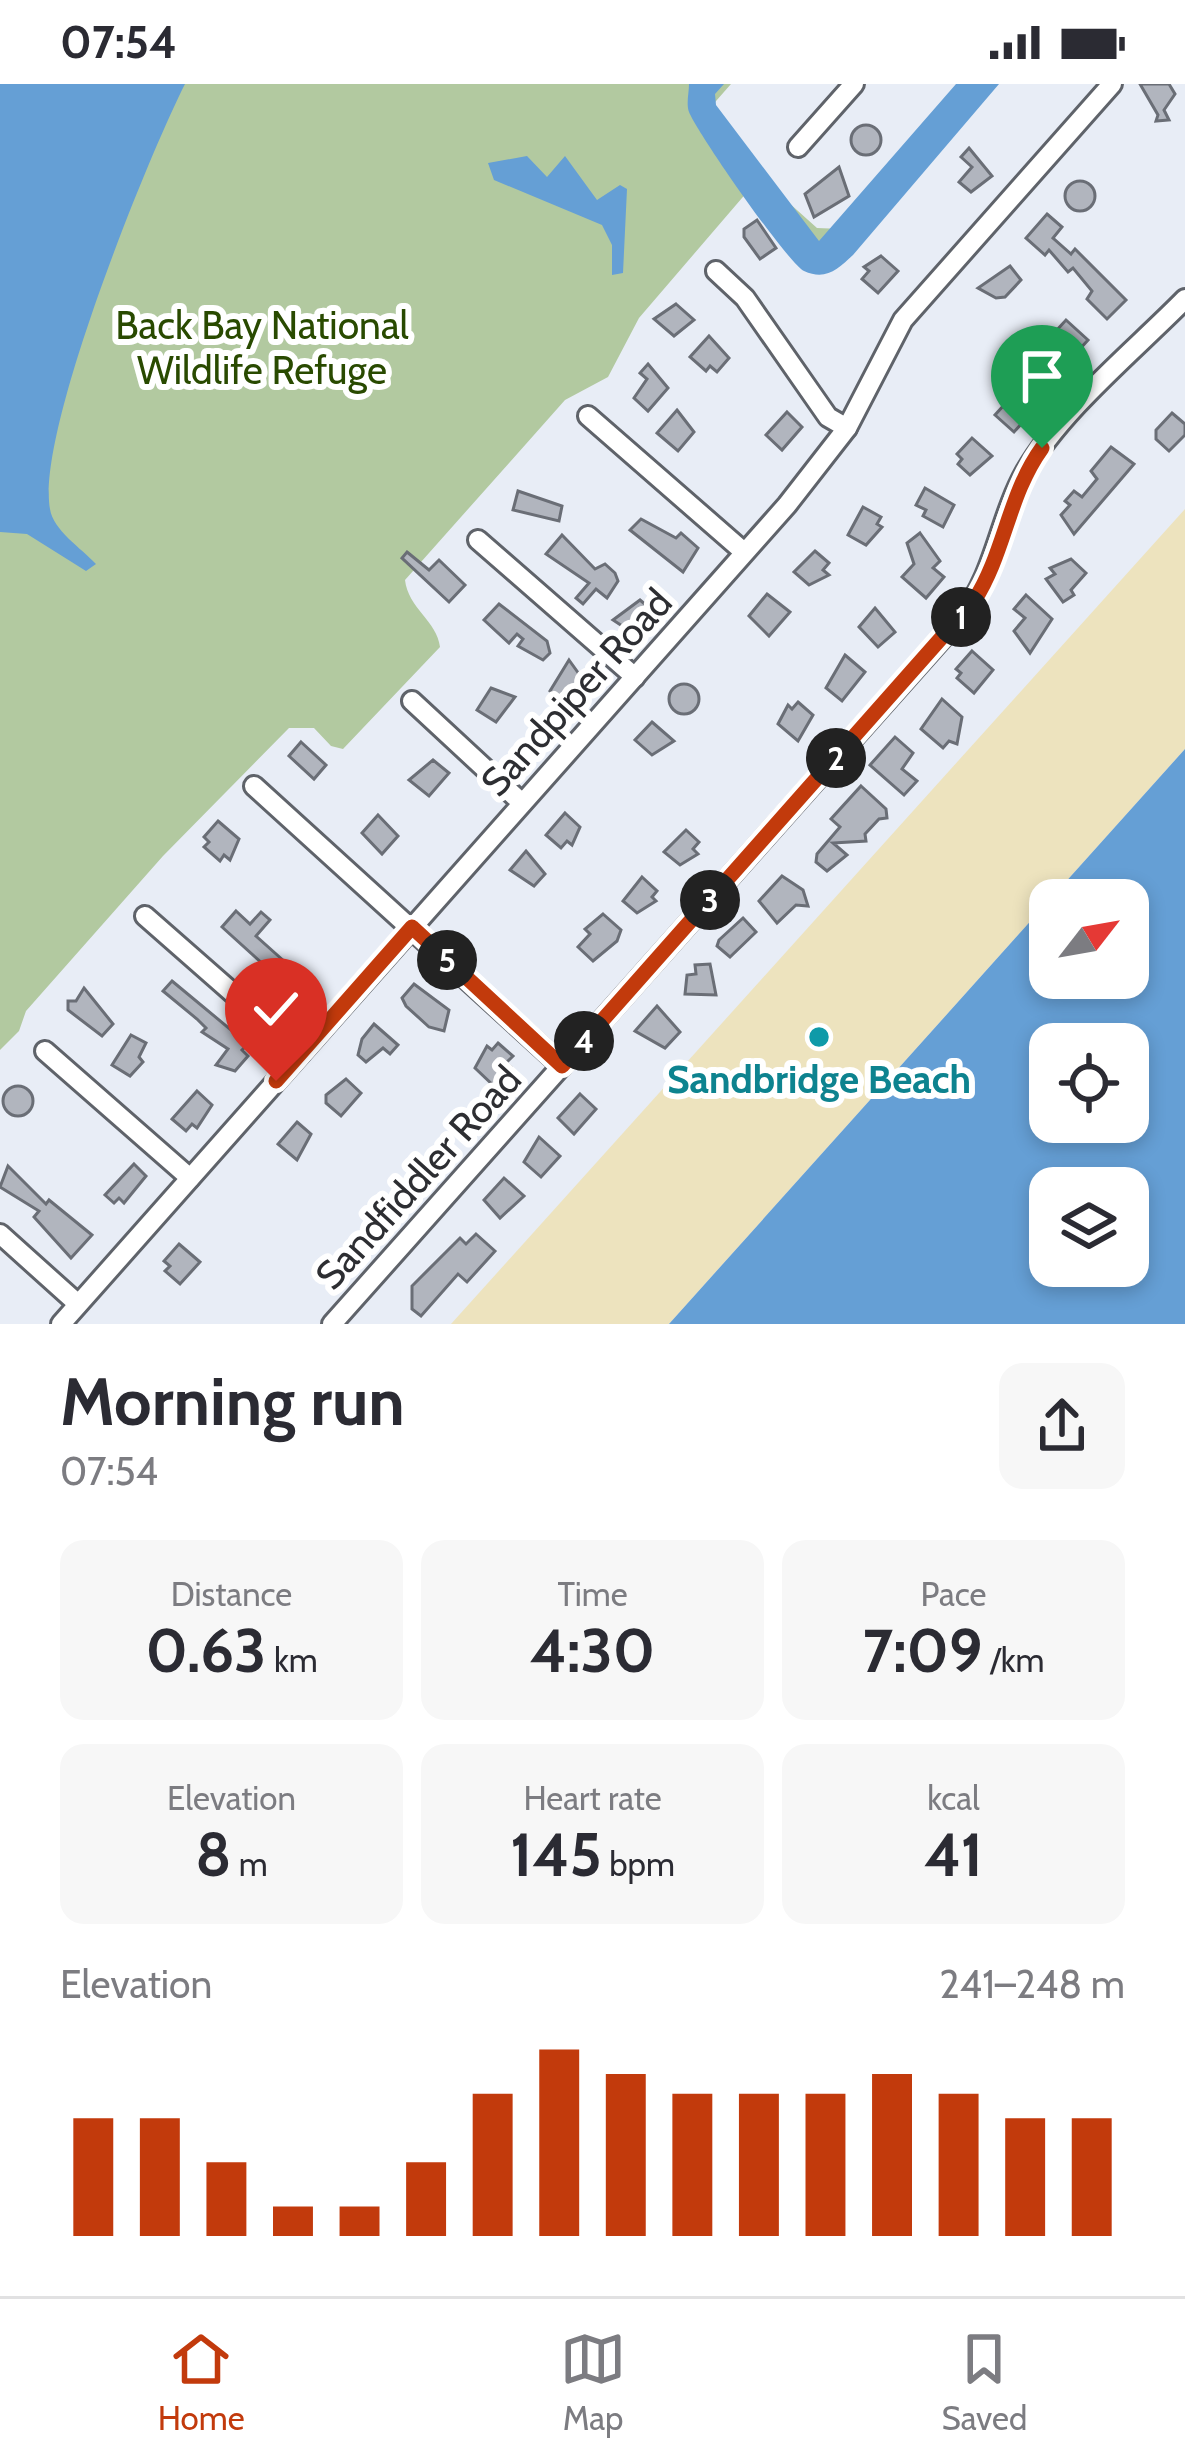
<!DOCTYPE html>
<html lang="en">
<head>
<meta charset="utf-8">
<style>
	:root { --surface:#fff; --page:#f7f7f7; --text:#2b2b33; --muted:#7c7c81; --line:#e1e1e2; --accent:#c23a0c }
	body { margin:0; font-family:Cabin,sans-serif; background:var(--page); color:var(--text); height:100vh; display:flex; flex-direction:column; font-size:45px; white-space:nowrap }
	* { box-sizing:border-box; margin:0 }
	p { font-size:39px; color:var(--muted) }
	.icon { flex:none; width:66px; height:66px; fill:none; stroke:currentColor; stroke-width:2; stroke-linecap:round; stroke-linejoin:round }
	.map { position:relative; height:1240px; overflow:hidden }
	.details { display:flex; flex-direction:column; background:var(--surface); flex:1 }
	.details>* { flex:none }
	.needle { width:78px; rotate:59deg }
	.fabs { position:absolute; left:1029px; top:795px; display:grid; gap:24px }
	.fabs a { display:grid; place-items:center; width:120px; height:120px; border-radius:24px; background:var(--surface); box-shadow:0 6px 18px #0003; font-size:60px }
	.pin { position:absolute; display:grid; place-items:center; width:102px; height:102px; color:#fff; margin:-123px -51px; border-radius:50% 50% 50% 0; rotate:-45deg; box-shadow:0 0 12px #0007 }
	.pin .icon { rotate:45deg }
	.km { position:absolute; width:60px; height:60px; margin:-30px; border-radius:50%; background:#222; color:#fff; font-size:33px; line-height:60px; text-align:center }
	.round { display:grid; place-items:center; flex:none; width:126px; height:126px; border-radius:24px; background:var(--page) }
	.head { display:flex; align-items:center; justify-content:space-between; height:204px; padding:0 60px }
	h1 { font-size:66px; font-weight:800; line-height:90px }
	.stats { display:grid; grid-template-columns:repeat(3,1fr); gap:18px; height:204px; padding:12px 60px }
	.stats div { display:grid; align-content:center; border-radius:24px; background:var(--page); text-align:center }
	.stats b { font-size:60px; font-weight:800 }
	.stats small { font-size:33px; font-weight:400 }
	.stats p { font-size:33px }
	.chart { height:336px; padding:24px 60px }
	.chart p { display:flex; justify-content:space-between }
	.chart svg { width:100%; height:216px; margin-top:12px; stroke:var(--accent); stroke-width:6 }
	.status { display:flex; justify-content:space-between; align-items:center; height:84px; padding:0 60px; background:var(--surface); direction:ltr }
	.status svg { height:33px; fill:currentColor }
	.tab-bar { display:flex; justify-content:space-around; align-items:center; height:168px; border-top:3px solid var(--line); background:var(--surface); font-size:33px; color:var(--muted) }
	.tab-bar a { display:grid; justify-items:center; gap:6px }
	.tab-bar .current { color:var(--accent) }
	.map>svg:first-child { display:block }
	.green { fill:#b2c9a0 }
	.sand { fill:#ede3be }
	.water { fill:#659fd5; fill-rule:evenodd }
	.building { fill:#b1b5be; stroke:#6a6e76; stroke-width:3 }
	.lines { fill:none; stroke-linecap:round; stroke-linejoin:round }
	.minor-casing { stroke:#5f636a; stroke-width:24 }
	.minor { stroke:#fff; stroke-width:18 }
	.route-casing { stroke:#fff; stroke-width:24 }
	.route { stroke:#c23a0c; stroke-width:15 }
	.culture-dot { fill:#0f9aa8; stroke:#fff; stroke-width:4.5 }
	.labels { text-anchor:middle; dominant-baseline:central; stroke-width:12; stroke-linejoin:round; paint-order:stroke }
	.park-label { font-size:39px; fill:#294a00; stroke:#fff }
	.street-label { font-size:39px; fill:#2d2e32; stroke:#fff }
	.culture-label { font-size:39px; font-weight:bold; fill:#0d838f; stroke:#fff }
</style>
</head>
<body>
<div class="status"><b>07:54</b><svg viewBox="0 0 49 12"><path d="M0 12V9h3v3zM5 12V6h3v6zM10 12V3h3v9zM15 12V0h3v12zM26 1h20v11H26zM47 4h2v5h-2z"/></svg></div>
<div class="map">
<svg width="1185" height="1240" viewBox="0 0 1185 1240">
	<rect width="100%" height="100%" fill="#e8edf6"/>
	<path class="green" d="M0 0H731L709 25 712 50 817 144 842 145 822 171 748 107 639 234 608 293 565 316 405 496C408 524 437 537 440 563L343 665 331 662 314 644H289L163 772 26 927 19 947 0 966Z"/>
	<polygon class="sand" points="1185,425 1185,665 669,1240 451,1240"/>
	<g class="water">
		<path d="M0 0H185C147 75 36 349 50 425 53 446 81 464 96 480L86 487 27 450 0 448Z"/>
		<path d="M689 0H724L715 10 716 21 819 157 956 0H999L853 171C838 185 826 197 804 187 787 178 698 50 689 28 686 20 689 9 689 0Z"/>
		<polygon points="527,72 547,93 565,72 597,116 620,101 627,105 623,189 612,191 612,161 602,141 494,96 488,79"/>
		<path d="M1185 665V1240H669ZM1128 816V894H1050V816ZM1128 960V1038H1050V960ZM1128 1104V1182H1050V1104Z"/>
	</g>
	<g class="building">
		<polygon points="1140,0 1169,0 1175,10 1164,26 1169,36 1156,37 1158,31"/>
		<circle cx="866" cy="56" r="15"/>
		<polygon points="969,64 992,92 971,108 959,98 972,83 961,73"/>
		<polygon points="839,83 849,112 814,133 805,110"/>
		<circle cx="1080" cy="112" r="15"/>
		<polygon points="1047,130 1062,143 1053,154 1071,170 1075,165 1126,216 1107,235 1087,215 1092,207 1073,184 1068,188 1049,166 1045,171 1026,154"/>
		<polygon points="757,136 776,164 760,175 744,153 744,145"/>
		<polygon points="881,172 898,187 878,209 862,195 869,187 864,183"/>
		<polygon points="1010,182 1021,196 1005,213 996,214 978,204"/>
		<polygon points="676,220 694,236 674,252 654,235"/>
		<polygon points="1066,236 1088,256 1067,279 1045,259"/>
		<polygon points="709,252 729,274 717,288 710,282 706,287 690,273"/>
		<polygon points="648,280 668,304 648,327 634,314 647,295 640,289"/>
		<polygon points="1014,310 1033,327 1014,348 995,331"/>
		<polygon points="677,326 694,348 678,367 657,349"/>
		<polygon points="787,328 802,343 782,366 766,351"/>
		<polygon points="1172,329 1185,340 1185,351 1169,367 1156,355 1156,346"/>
		<polygon points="972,354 992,372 970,391 958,380 962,375 957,370"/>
		<polygon points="1111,363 1134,380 1074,450 1061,431 1070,421 1065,417 1074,407 1082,413 1097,395 1091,387"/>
		<polygon points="925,404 954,421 943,443 923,432 926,426 916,421"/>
		<polygon points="518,407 562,422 559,437 513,426"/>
		<polygon points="863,423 881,433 877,440 882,443 866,461 848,451"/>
		<polygon points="641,435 676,454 681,449 698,464 683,488 630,446"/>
		<polygon points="920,449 940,477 933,484 944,493 926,514 902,493 914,480 907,459"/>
		<polygon points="562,451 595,485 605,480 615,489 618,497 607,514 596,505 583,520 576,514 589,499 546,470"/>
		<polygon points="815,467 829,479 823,486 829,491 809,501 794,488"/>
		<polygon points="407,468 429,486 439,476 465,501 449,518 402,474"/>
		<polygon points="1071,475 1086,489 1071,506 1074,511 1063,518 1046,495 1055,490 1050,484"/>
		<polygon points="767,510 790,528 769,552 749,532"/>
		<polygon points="1026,511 1052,535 1030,569 1014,547 1025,534 1014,525"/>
		<polygon points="640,516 653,527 633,549 613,536"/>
		<polygon points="499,520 547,557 550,569 543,576 518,562 523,555 517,550 509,559 484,536"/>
		<polygon points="875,524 895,548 878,563 859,543"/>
		<polygon points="972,567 993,586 974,609 957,594 961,589 956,585"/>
		<polygon points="845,571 865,588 842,617 826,604"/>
		<polygon points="569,576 589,604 566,621 550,607"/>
		<circle cx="684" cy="615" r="15"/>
		<polygon points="491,604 515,613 496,638 477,626"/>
		<polygon points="942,615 962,633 957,660 949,657 943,664 921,645"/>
		<polygon points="798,618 813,631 798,657 778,640 788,621 792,625"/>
		<polygon points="652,638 674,657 652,671 635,656"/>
		<polygon points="895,653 913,669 902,685 917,697 904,711 870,681"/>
		<polygon points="301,658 326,681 314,695 289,672"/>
		<polygon points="433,676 449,689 429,712 409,696"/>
		<polygon points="861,702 886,725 887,734 879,735 865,750 866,757 833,759 847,771 827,787 816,778 817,770 840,743 831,735"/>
		<polygon points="565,729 580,743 572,761 567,757 561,764 546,751"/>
		<polygon points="378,731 398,752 382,770 362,749"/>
		<polygon points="218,737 239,755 230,776 224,771 220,777 204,763 209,758 204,753"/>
		<polygon points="686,746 699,758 693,765 698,770 680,781 664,768"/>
		<polygon points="526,767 545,790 534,802 510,786"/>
		<polygon points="782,792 803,806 808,822 796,821 777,839 759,817"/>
		<polygon points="642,793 657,807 652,813 656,817 637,829 623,817"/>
		<polygon points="236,827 250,840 261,828 270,836 256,852 285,878 274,890 222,843"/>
		<polygon points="603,830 621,846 617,857 593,877 578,863 590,850 585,845"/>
		<polygon points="743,834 756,848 730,873 717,862 719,856"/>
		<polygon points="710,880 716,911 685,910 687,891 696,890 695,881"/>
		<polygon points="172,897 248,960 242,966 248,972 235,987 216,981 228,965 202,948 206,944 197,935 163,907"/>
		<polygon points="414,900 449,926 444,947 429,943 406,922 402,914"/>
		<polygon points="84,904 113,940 102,952 68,926 68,917 76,917"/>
		<polygon points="657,922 680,948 665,964 635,947"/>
		<polygon points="374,940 398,961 390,970 383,964 366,978 358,971 362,955"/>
		<polygon points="131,951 146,959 139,973 143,978 130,992 112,981"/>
		<polygon points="498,959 513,972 506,979 511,983 494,1002 475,984 487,962 492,966"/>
		<polygon points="346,995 361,1009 341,1032 326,1019 326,1011"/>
		<circle cx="18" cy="1017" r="15"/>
		<polygon points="197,1007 212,1021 197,1044 192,1040 186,1047 172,1035"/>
		<polygon points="580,1010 596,1025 574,1050 558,1034"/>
		<polygon points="297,1038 311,1050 297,1076 278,1060"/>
		<polygon points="539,1053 560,1072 541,1093 524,1078"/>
		<polygon points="134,1080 146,1092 124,1119 119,1114 114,1119 105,1111"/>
		<polygon points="8,1082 46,1120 49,1116 92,1151 71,1174 34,1133 39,1127 0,1103"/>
		<polygon points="504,1094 524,1112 500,1134 484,1116"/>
		<polygon points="476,1150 495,1167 467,1198 458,1190 421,1232 412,1225 412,1202 460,1154 466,1160"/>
		<polygon points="179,1160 200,1178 180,1200 165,1187 170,1182 164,1177"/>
	</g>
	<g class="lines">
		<g class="minor-casing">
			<g id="minor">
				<polyline points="798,63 854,0"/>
				<polyline points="716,187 745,214 828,333 847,344"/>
				<polyline points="588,332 744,468"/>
				<polyline points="478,456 635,593"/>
				<polyline points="412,617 522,719"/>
				<polyline points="254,702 562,982"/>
				<polyline points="145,832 301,969"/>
				<polyline points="45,967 190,1094"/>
				<polyline points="0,1150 78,1220"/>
				<polyline points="61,1240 787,421 847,344 903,236 1112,0"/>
				<path d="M332 1240 962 532C996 488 999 435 1026 387 1061 326 1135 266 1185 215"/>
			</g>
		</g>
		<use href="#minor" class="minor"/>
	</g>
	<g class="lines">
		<g class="route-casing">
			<path id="route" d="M276 997 412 843 562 982 974 517C1005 469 1008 411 1042 364"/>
		</g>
		<use href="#route" class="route"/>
	</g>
	<circle class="culture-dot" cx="819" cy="953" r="12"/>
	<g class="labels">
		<g class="park-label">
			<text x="262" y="241">Back Bay National<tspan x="262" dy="45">Wildlife Refuge</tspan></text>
		</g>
		<g class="street-label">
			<text transform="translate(576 608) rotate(-48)">Sandpiper Road</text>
			<text transform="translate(418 1093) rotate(-48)">Sandfiddler Road</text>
		</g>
		<g class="culture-label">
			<text x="819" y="995">Sandbridge Beach</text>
		</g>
	</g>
</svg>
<div class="fabs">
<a><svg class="needle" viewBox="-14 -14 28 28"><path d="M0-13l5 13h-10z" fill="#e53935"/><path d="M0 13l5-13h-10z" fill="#7c7c81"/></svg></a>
<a><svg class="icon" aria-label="locate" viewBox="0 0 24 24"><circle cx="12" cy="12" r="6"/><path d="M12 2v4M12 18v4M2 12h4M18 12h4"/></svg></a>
<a><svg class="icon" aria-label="layers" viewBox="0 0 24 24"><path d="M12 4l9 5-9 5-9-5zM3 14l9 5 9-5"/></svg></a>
</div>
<div class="pin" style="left:1042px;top:364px;background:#1e9e55"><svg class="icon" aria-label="arrive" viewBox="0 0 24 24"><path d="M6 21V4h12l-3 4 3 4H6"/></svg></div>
<div class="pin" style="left:276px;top:997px;background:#d93025"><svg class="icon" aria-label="check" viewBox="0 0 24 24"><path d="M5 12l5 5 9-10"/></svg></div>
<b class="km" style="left:961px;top:533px">1</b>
<b class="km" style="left:836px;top:674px">2</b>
<b class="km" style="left:710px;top:816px">3</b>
<b class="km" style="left:584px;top:957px">4</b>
<b class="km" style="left:447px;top:876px">5</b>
</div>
<section class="details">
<div class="head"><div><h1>Morning run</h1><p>07:54</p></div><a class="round"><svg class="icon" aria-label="share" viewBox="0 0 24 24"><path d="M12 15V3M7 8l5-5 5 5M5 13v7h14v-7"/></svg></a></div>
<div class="stats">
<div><p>Distance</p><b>0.63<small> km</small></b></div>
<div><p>Time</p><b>4:30</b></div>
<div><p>Pace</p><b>7:09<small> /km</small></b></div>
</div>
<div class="stats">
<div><p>Elevation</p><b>8<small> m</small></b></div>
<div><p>Heart rate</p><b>145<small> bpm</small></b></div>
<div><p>kcal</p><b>41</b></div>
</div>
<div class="chart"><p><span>Elevation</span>241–248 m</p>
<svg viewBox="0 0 160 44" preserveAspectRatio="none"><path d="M5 44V20M15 44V20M25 44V29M35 44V38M45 44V38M55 44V29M65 44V15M75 44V6M85 44V11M95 44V15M105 44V15M115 44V15M125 44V11M135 44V15M145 44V20M155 44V20"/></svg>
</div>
</section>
<nav class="tab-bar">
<a class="current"><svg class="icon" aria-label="home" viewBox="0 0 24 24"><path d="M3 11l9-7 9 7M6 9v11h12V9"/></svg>Home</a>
<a><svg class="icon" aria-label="map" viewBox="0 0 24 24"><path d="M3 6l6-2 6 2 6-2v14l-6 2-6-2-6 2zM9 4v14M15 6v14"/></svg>Map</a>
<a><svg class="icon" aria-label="saved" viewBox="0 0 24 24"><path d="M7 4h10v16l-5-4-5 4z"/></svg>Saved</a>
</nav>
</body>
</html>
